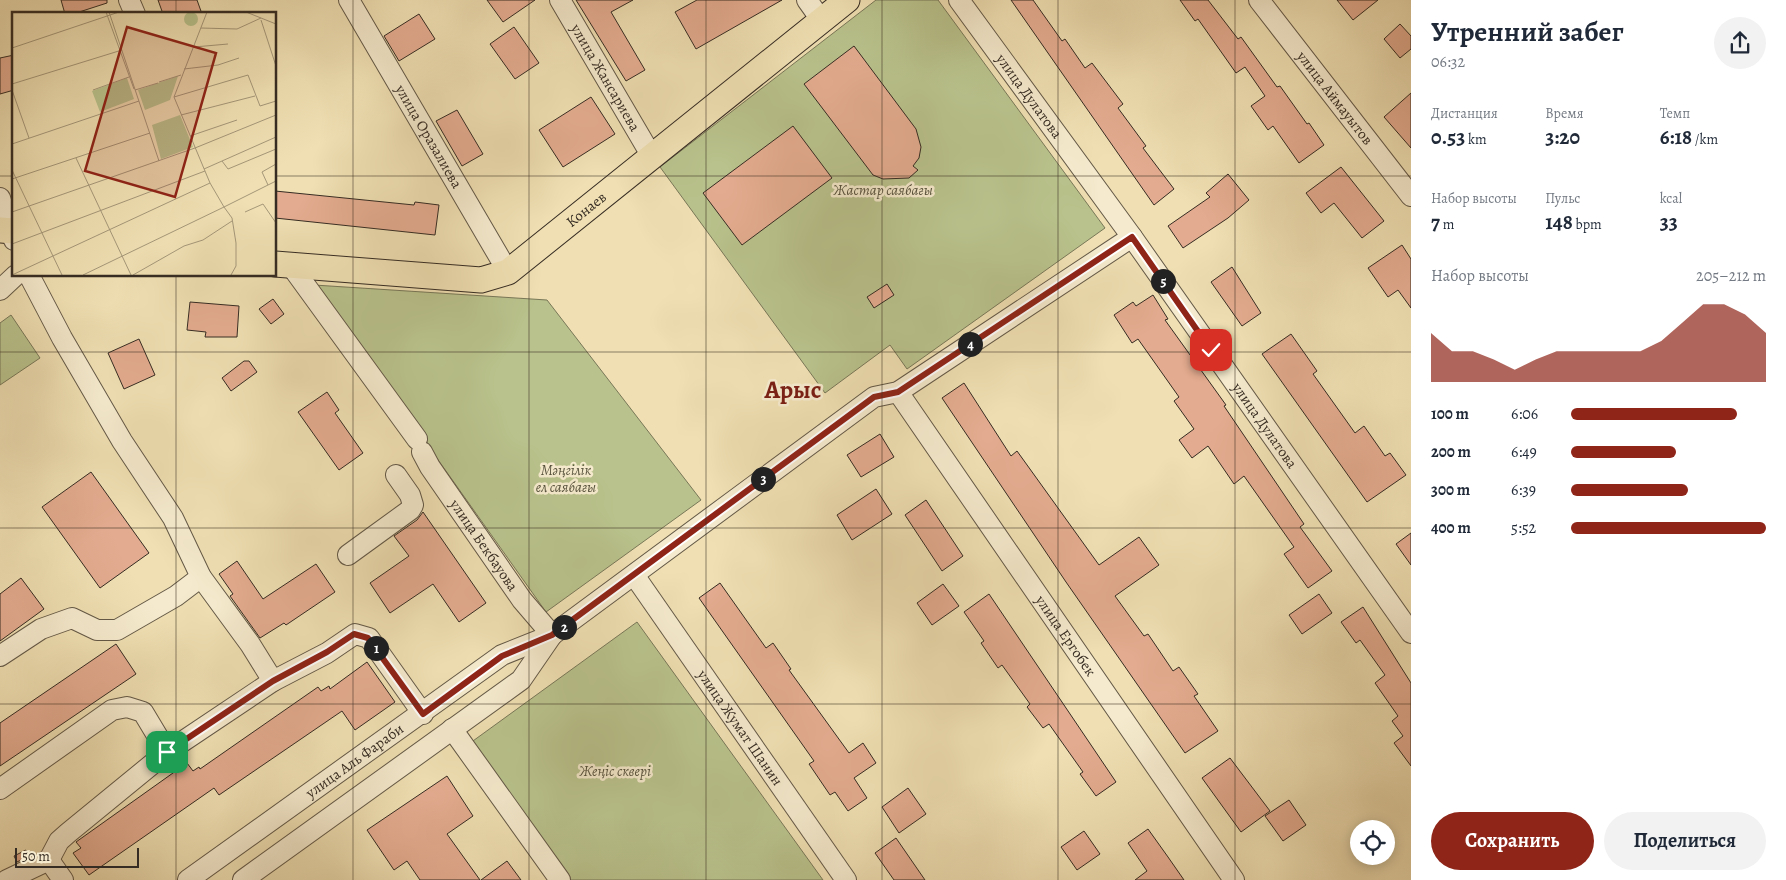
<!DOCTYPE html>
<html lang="ru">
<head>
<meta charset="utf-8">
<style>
	:root { --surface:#fff; --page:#f2f2f3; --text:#1f2937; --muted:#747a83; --accent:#8f2418 }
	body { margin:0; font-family:Alegreya,serif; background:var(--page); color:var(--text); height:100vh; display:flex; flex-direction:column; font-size:19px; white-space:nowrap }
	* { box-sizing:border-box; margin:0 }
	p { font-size:16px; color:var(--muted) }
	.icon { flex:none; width:28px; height:28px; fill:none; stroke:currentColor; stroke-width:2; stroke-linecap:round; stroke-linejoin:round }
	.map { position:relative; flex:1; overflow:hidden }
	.sheet { display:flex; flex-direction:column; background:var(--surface); width:375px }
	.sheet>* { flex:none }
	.fabs { position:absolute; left:1350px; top:820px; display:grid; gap:10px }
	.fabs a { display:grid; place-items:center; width:45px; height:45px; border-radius:50%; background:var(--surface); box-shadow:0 2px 12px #0003; font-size:25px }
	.scale { position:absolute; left:15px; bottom:12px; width:124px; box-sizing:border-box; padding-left:5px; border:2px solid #362c23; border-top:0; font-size:14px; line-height:18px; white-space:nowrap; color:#362c23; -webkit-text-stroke:4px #f5eacd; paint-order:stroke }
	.pin { position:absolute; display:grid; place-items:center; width:42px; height:42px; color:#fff; margin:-21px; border-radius:10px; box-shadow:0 2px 8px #0006 }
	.km { position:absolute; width:25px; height:25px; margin:-12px; border-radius:50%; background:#222; color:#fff; font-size:14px; line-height:25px; text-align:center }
	.round { display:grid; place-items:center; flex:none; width:52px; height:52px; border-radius:26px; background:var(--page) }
	.head { display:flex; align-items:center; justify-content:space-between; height:85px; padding:0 20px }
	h1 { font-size:28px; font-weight:700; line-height:38px }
	.figures { display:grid; grid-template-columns:repeat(3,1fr); gap:8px; height:85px; padding:5px 20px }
	.figures div { display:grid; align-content:center }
	.figures b { font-size:21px; font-weight:700 }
	.figures small { font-size:14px; font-weight:400 }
	.figures p { font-size:14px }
	.chart { height:140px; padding:10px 20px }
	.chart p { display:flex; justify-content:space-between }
	.chart svg { width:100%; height:90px; margin-top:5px; fill:var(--accent); opacity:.7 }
	.primary-button { display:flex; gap:10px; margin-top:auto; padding:10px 20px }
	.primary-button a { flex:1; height:58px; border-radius:30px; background:var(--accent); color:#fff; font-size:20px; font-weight:700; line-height:58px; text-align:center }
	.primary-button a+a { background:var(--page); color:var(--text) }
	ul { padding:0 20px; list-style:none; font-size:16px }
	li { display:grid; grid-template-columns:80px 60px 1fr; align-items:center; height:38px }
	li i { height:12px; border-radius:6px; background:var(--accent) }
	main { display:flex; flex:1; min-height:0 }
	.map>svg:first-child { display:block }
	.green { fill:#b9c28c; stroke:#787758 }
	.building { fill:#e3ab8f; stroke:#362c23 }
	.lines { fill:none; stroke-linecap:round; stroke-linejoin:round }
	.minor-casing { stroke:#645947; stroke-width:22 }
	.major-casing { stroke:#362c23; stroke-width:27 }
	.minor { stroke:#f5eacd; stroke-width:20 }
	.major { stroke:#efdfb2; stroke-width:25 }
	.route-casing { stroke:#fff; stroke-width:10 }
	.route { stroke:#8f2418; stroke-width:6 }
	.grid { fill:none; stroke:#362c23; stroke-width:1; stroke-opacity:0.55 }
	.labels { text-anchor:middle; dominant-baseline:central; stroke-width:5; stroke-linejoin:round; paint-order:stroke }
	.street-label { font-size:15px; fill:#362c23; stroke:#f5eacd }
	.park-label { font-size:15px; font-style:italic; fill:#57523d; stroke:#f5eacd }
	.town-label { font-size:25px; font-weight:bold; fill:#7a1f14; stroke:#f5eacd }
	.inset-road { fill:none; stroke:#a59779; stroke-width:1 }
	.view { fill:#8f2418; fill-opacity:0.15; stroke:#8f2418; stroke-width:2.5 }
	.inset-edge { fill:none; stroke:#362c23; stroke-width:2.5 }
</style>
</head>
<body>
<main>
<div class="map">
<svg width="1411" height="880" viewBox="0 0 1411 880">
	<rect width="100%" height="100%" fill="#efdfb2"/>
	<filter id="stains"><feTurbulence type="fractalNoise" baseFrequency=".004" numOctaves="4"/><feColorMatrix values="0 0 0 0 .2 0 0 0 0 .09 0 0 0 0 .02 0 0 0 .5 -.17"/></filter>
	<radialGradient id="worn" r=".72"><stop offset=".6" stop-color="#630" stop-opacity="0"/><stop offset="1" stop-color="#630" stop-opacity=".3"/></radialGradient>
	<g class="green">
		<polygon points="876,0 938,0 1105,228 907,369 890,345 825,393 660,167"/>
		<polygon points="314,285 547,300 701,500 546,612"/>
		<polygon points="11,315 40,358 0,385 0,323"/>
		<polygon points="637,622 823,880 563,880 466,746"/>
	</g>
	<g class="building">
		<polygon points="61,0 107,0 107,3 73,14 65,14"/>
		<polygon points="158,0 197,0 202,14 163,14"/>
		<polygon points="487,0 535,0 503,22"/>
		<polygon points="576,0 633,0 611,12 645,70 626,81"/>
		<polygon points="697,0 782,0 696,49 675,12"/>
		<polygon points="1011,0 1033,0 1062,41 1065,39 1085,68 1092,63 1123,104 1118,108 1146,146 1143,148 1174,189 1154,205"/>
		<polygon points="1180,0 1208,0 1238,39 1241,37 1277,87 1280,86 1307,124 1309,123 1324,145 1299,163 1273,126 1268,130 1251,106 1265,96 1245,67 1236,73 1198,19 1195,21"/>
		<polygon points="1337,0 1378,0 1353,20"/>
		<polygon points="419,14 435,39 399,61 384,36"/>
		<polygon points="1400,24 1411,36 1411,49 1400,58 1384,39"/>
		<polygon points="514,27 539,63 515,79 490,44"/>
		<polygon points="854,46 916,129 921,147 919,158 913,166 918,170 909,178 883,179 873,175 804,84"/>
		<polygon points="14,55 14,90 0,94 0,58"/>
		<polygon points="1411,93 1411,148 1384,117"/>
		<polygon points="591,97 615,134 563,167 539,130"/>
		<polygon points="457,110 483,154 462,166 436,121"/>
		<polygon points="793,126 832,178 742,245 703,193"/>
		<polygon points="1341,167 1384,221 1362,238 1334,203 1321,213 1306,193"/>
		<polygon points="1228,174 1249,200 1228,218 1183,248 1168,226 1210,197 1206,193"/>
		<polygon points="275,191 414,205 415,202 439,205 435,235 275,218"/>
		<polygon points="1402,245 1411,259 1411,308 1398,290 1388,297 1368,268"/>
		<polygon points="1232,267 1261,313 1242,326 1211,282"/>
		<polygon points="887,284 894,295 874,308 867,297"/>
		<polygon points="1153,295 1168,319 1165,320 1226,405 1224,406 1304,524 1300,527 1332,571 1308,588 1284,554 1294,547 1244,476 1234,484 1208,446 1192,458 1179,440 1194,429 1174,401 1179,397 1138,339 1132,343 1114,315 1133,302 1136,306"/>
		<polygon points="273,299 284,314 271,324 259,309"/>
		<polygon points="190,302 239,306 237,337 205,337 206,332 187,330"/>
		<polygon points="1291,334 1317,371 1313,374 1355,433 1364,426 1385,456 1390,453 1406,475 1367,502 1262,354"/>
		<polygon points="139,339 155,375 124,389 108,353"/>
		<polygon points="244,361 249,361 257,372 231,391 222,378"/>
		<polygon points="964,383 1011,456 1017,451 1099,565 1139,537 1159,565 1115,596 1144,636 1148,634 1173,671 1179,667 1198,694 1194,696 1218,731 1185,753 1066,582 942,398"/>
		<polygon points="327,392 339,410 335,413 363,453 339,470 298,412"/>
		<polygon points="880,434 894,457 861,477 847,455"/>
		<polygon points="91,472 149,553 100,588 42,507"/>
		<polygon points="876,489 892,514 852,540 837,515"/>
		<polygon points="926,500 963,556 942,571 905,515"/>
		<polygon points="423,512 486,603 459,622 433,584 390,613 370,583 409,556 394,536 417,520"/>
		<polygon points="1411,533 1411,565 1396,544"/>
		<polygon points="237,561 263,599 316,564 335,592 286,625 284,623 260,638 230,596 233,594 219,574"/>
		<polygon points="21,578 44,609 0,641 0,594"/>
		<polygon points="720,583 766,648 773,643 791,669 789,670 849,753 863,743 876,763 854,778 867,798 848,811 835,792 830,795 809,764 814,761 699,598"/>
		<polygon points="943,584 959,606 932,625 917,603"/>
		<polygon points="989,594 1116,782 1096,796 1080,774 1083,772 1049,724 1043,728 1027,707 1030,704 1002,665 998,668 981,643 984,641 964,612"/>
		<polygon points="1319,594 1332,613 1302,634 1289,615"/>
		<polygon points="1363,607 1411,683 1411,766 1394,743 1403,736 1392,721 1398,716 1375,683 1385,675 1360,640 1356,643 1341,622"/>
		<polygon points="116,644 136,674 0,766 0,723"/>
		<polygon points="367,662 395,702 355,730 342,711 219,795 214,788 89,875 73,853 81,848 76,842 187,763 193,771 199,767 200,769 318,687 321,691 329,686 330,689"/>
		<polygon points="1230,758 1270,811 1241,832 1202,778"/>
		<polygon points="447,776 473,816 447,834 480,880 420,880 407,861 394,870 367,830"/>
		<polygon points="908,788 926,814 899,833 882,807"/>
		<polygon points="1289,800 1306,825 1283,841 1265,816"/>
		<polygon points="1148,829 1168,857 1184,880 1135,880 1147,871 1128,843"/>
		<polygon points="1084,831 1100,854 1077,870 1061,847"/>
		<polygon points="896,838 925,880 894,880 875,853"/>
		<polygon points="26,850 29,856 17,862 14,856"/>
		<polygon points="507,861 521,880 481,880"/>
	</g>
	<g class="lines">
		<g class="minor-casing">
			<g id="minor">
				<polyline points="129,0 135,14"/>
				<path id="s1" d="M349 0 508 272"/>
				<path id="s2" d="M560 0 651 155"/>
				<polyline points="807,0 822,21"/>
				<path id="s3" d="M959 0 1132 237 1411 633"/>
				<path id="s4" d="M1259 0 1411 196"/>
				<polyline points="0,198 14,240"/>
				<polyline points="292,267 417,439"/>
				<polyline points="29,275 62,338 122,441 173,518 201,577 250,644 273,681 327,653 355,634 369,638 423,714"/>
				<polyline points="0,290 16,275"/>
				<path id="s5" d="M898 392 1234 880"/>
				<path id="s6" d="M422 452 430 467 522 600 552 635"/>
				<polyline points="348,555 410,510 413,505 410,495 396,475"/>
				<path id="s7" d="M634 575 846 880"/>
				<polyline points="0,656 41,629 72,618 97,630 117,630 176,596 201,577"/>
				<polyline points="452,729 560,880"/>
				<polyline points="0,789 112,710 127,707 143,712 167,752 273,681"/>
				<polyline points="49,860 59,841 68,833 167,752"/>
				<polyline points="7,880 49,860 63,880"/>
				<path id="s8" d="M188 880 502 655 552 635 874 397 898 392 1132 237"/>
				<polyline points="243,880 521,680 552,635"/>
			</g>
		</g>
		<g class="major-casing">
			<g id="major">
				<polyline points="0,230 14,231"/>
				<path id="s9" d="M275 264 481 280 508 272 847 0"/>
			</g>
		</g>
		<use href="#minor" class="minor"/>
		<use href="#major" class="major"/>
	</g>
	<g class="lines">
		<g class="route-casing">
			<polyline id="route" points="167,752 273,681 327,652 354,634 368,638 423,714 502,656 552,635 874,397 898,392 1132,237 1211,350"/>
		</g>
		<use href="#route" class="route"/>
	</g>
	<path class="grid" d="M176 0V14M353 0V880M529 0V880M706 0V880M882 0V880M1058 0V880M1235 0V880M0 176H14M275 176H1411M176 275V880M0 352H1411M0 528H1411M0 704H1411"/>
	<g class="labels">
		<g class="street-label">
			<text stroke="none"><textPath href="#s2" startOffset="90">улица Жансариева</textPath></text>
			<text stroke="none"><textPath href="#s3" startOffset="119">улица Дулатова</textPath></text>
			<text stroke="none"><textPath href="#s4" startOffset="124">улица Аймауытов</textPath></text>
			<text stroke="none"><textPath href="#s1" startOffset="158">улица Оразалиева</textPath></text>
			<text stroke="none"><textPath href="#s9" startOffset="335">Конаев</textPath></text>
			<text stroke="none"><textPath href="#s3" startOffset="524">улица Дулатова</textPath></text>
			<text stroke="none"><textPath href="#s6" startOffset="112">улица Бекбауова</textPath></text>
			<text stroke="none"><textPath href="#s5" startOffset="296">улица Ергобек</textPath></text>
			<text stroke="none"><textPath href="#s7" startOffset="186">улица Жумат Шанин</textPath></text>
			<text stroke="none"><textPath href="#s8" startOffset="205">улица Аль Фараби</textPath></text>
		</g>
		<g class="park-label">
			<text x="883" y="190">Жастар саябағы</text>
			<text x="566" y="470">Мәңгілік<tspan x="566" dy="17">ел саябағы</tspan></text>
			<text x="615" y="771">Жеңіс сквері</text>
		</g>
		<g class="town-label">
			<text x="793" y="390">Арыс</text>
		</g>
	</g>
	<g transform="translate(12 12)">
		<rect width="264" height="264" fill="#efdfb2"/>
		<path d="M172 7a7 7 0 1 1 14 0a7 7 0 1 1-14 0ZM166 64 158 88 133 98 126 78ZM115 66 122 87 88 100 80 79ZM168 103 181 135 149 147 140 113Z" fill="#b9c28c"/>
		<path class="inset-road" d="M94 0 122 77M97 0 147 149M234 0 264 12M249 8 264 54M189 16 225 17 249 6M182 35 216 32M0 36 107 0M172 57 206 53 227 46M147 70 169 63M0 72 110 38M0 78 17 126M81 78 117 65M123 78 146 71M162 85 236 63 248 94 264 89M169 103 243 84M178 124 225 108M0 132 127 89M64 146 119 263M210 149 216 157 264 137M192 157 264 125M0 158 50 263M0 167 138 121M256 173 250 160 264 152M0 200 183 136 264 103M233 200 251 192 264 211M0 232 193 159M0 263 198 171M71 263 212 195 198 171 162 85 195 0M121 263 172 234 191 228 220 209M219 263 224 254V231L220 206 212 195 264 169"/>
		<path class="view" d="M115 15 204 41 163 185 73 159Z"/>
		<rect width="264" height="264" class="inset-edge"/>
	</g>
	<rect width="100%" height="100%" filter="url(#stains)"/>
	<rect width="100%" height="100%" fill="url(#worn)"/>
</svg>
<div class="fabs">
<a><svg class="icon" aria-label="locate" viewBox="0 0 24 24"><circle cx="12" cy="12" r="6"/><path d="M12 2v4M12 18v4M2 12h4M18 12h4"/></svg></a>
</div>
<div class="scale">50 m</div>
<div class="pin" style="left:167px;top:752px;background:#1e9e55"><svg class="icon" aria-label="arrive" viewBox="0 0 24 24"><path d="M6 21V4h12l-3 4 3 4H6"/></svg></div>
<div class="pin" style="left:1211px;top:350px;background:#d93025"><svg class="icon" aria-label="check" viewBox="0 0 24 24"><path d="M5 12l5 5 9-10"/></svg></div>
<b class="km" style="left:376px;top:648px">1</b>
<b class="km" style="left:564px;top:627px">2</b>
<b class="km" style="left:763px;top:479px">3</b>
<b class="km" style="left:970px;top:344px">4</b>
<b class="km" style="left:1163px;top:281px">5</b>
</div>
<section class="sheet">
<div class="head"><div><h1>Утренний забег</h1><p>06:32</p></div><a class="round"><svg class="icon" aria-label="share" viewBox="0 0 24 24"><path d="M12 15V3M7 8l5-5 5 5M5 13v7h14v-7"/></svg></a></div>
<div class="figures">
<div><p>Дистанция</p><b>0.53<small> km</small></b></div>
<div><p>Время</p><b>3:20</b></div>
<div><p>Темп</p><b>6:18<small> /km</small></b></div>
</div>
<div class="figures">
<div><p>Набор высоты</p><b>7<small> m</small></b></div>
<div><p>Пульс</p><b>148<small> bpm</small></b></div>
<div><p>kcal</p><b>33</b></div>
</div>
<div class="chart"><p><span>Набор высоты</span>205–212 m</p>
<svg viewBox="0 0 160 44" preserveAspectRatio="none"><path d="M0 44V20L10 29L20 29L30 33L40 38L50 33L60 29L70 29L80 29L90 29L100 29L110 24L120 15L130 6L140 6L150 11L160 20V44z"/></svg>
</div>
<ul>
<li><b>100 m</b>6:06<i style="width:85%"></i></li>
<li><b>200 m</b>6:49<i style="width:54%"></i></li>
<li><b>300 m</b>6:39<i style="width:60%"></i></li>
<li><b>400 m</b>5:52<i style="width:100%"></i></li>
</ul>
<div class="primary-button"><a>Сохранить</a><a>Поделиться</a></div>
</section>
</main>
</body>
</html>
